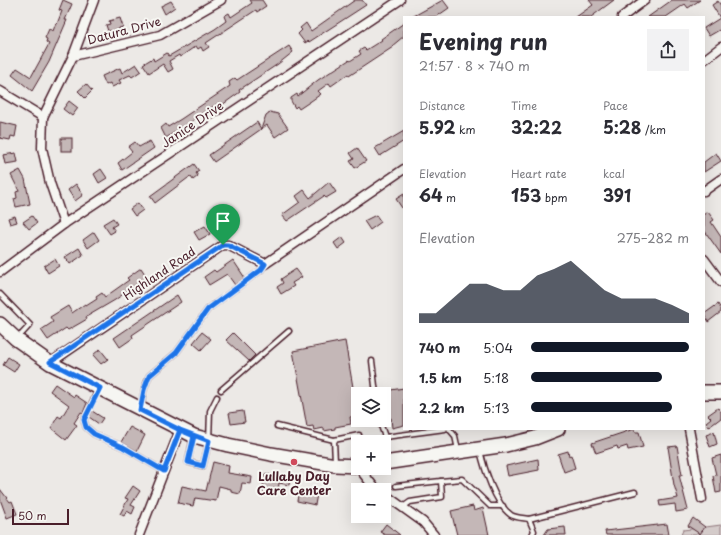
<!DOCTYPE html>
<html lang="en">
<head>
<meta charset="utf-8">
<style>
	:root { --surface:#fff; --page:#f2f2f3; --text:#2b2b33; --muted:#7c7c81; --accent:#111827 }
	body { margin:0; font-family:"Playpen Sans",sans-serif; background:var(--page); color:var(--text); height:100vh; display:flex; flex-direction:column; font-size:15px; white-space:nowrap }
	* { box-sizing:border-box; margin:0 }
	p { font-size:13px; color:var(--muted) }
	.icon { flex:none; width:22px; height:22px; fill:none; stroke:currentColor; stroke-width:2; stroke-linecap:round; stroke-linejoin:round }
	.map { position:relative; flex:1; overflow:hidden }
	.details { position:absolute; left:403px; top:16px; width:302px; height:414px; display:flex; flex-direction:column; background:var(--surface); border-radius:0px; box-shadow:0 4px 16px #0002 }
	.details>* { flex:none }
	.fabs { position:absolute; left:351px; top:387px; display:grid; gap:8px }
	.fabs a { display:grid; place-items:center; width:40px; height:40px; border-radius:0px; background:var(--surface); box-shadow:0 4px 16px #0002; font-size:20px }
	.scale { position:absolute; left:12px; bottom:10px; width:57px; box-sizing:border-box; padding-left:4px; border:2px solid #4a1f2b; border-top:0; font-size:11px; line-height:14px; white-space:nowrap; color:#4a1f2b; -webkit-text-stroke:3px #f6f6f2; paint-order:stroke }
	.pin { position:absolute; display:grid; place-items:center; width:34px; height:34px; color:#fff; margin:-41px -17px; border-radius:50% 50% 50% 0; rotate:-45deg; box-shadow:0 0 4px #0007 }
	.pin .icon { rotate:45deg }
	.round { display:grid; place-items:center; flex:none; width:42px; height:42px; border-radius:0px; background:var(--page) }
	.head { display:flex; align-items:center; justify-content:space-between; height:68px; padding:0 16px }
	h1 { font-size:22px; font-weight:700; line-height:30px }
	.figures { display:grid; grid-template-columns:repeat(3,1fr); gap:6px; height:68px; padding:4px 16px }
	.figures div { display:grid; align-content:center }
	.figures b { font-size:17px; font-weight:700 }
	.figures small { font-size:11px; font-weight:400 }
	.figures p { font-size:11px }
	.chart { height:112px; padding:8px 16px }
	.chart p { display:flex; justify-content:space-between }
	.chart svg { width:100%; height:72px; margin-top:4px; fill:var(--accent); opacity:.7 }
	ul { padding:0 16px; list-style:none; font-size:13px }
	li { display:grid; grid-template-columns:64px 48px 1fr; align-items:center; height:30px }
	li i { height:10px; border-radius:5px; background:var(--accent) }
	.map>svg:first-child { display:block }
	.green { fill:#d4cbca; stroke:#8f757a }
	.building { fill:#c4b7b7; stroke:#4a1f2b }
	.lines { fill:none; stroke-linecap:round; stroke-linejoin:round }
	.service-casing { stroke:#4a1f2b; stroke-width:7 }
	.minor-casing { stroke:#4a1f2b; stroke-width:11 }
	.primary-casing { stroke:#4a1f2b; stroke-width:16 }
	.service { stroke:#f6f6f2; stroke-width:4 }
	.minor { stroke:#f6f6f2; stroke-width:8 }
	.primary { stroke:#f6f6f2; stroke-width:13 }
	.route-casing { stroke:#fff; stroke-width:8 }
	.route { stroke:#1a73e8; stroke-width:5 }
	.poi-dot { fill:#d1495b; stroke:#f6f6f2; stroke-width:1.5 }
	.labels { text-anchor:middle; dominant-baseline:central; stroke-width:4; stroke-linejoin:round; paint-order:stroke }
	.street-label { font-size:12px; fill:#4a1f2b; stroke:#f6f6f2 }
	.poi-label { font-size:12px; font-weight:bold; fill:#4a1f2b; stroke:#f6f6f2 }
</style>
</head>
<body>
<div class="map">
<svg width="721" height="535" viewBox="0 0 721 535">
	<rect width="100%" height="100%" fill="#ece9e6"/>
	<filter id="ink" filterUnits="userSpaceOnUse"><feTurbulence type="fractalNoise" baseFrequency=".025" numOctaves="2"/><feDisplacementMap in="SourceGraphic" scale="8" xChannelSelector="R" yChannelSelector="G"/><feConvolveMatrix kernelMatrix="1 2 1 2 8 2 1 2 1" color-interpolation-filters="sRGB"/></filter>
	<g filter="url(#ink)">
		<polygon class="green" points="721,525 721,535 681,535 683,530"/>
		<g class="building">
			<polygon points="63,0 72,4 65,20 67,20 49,62 32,91 12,75 17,68 31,77 49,44 46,42 47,39 45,38 49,29 53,31 56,23 57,24 62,11 59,10"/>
			<polygon points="250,0 262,0 266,6 257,12 256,10 206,43 209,47 203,51 201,47 198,49 196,46 180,57 179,55 169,61 173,69 168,72 163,64 149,73 143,64 153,58 154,61 167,53 169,56 215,29 226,21 224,16 229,13 231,17 252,3"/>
			<polygon points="355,0 362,0 366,5 309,42 308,41 305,43 298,34 302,30 300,28 306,23 311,31"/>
			<polygon points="443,0 449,8 436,17 412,17"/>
			<polygon points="589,0 614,0 591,17 576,17 593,5"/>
			<polygon points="672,0 700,0 688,8 685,4 666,17 648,17"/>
			<polygon points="171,1 175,7 165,14 161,6"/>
			<polygon points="718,1 721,6 721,29 709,36 704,28 720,18 712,5"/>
			<polygon points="120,18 123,27 119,28 119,30 108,31 106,25 110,24 109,21"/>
			<polygon points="404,23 404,36 392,46 393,47 349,76 348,74 331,86 329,83 318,91 321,94 311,101 299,109 297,106 295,108 291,101 291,98 297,94 298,96 318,80 349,60 350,61 361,54 359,51 364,48 366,50 382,40 381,39"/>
			<polygon points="289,46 293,52 278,64 239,90 240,92 222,105 221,102 204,112 182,129 184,131 178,135 175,132 166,138 161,128 166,124 168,127 181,119 230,86 229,82 235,78 237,80 240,78"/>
			<polygon points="136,64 141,71 132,77 130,75 119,80 121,83 112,87 110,83 106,85 102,76 120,68 122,73"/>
			<polygon points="86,84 92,91 85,98 78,91"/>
			<polygon points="69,101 78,108 72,116 63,109"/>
			<polygon points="270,112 278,114 288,128 275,137 267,125 214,162 209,155 257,122 261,129 266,115"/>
			<polygon points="0,122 17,126 15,137 11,136 10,140 0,138"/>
			<polygon points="404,131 404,141 380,156 375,148"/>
			<rect x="61" y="138" width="11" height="13"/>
			<polygon points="150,141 154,148 122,170 118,163 132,152 128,147 135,142 139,147"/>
			<polygon points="357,148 366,161 355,168 350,161 354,159 350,153"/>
			<polygon points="16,153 18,162 5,164 3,155"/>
			<polygon points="716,153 721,161 704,172 704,162"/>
			<polygon points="194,164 199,171 196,173 198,176 193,180 191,177 188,178 155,203 150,196"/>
			<polygon points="101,169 107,178 99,183 94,174"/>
			<polygon points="20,170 25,179 30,204 16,207 14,199 17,198 16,192 19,191 11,175"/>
			<polygon points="329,182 336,192 326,198 324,196 287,221 282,215 300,202 296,196 304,190 310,198"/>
			<polygon points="76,184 83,195 75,201 68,190"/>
			<polygon points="404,194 404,211 396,199"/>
			<polygon points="138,203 143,210 135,216 130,209"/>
			<polygon points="708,212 714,220 711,222 721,237 721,254 704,230 704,214"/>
			<polygon points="376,215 381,222 370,230 364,221"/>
			<polygon points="15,216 17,222 10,224 8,218"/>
			<polygon points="32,216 37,223 29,229 23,222"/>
			<polygon points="113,218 117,224 112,227 115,231 110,234 103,224"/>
			<polygon points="205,226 210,234 199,240 194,232"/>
			<polygon points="94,232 99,240 88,248 83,240"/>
			<polygon points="342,237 346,243 338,249 334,243"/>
			<polygon points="79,248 83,255 70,264 65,257"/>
			<polygon points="55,259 59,266 48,273 44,266"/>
			<polygon points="233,260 245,278 235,285 227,274 209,285 204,277 214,270 216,272"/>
			<polygon points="141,268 147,277 115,300 86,317 87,319 82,322 68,330 66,328 48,340 41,330 53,322 50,317 68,306 72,313 85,304 86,306 97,299 96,297 102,293 105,297 129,280 127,278"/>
			<polygon points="296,269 302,277 292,283 294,286 281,294 277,287 283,283 281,279"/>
			<polygon points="177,295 181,302 132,335 133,338 120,347 114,338"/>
			<polygon points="718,304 721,309 721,312 708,322 704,314"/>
			<polygon points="202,332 211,339 201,350 193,343"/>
			<polygon points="233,333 255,355 249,361 226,340"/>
			<polygon points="345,341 358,416 350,417 351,424 335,427 335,429 324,431 324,428 314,430 313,426 307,427 293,351"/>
			<polygon points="100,349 108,359 101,364 93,355"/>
			<polygon points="8,357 19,364 14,372 3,365"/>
			<polygon points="55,384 74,397 75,395 87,403 83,413 81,412 74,423 77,425 66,440 51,428 58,416 61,418 69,405 50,391"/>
			<polygon points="404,388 404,425 392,428 391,418 384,419 384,391"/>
			<polygon points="718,408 721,412 721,418 709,427 706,422 711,418 708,415"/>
			<polygon points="92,411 103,418 99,424 89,417"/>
			<polygon points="243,411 245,422 231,424 229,413"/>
			<polygon points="130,427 145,435 137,451 121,442"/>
			<polygon points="634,429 635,432 639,432 643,447 628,450 627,446 618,449 617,446 596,453 592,443"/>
			<polygon points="714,432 717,444 710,447 706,435"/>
			<polygon points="677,446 682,475 679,475 688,510 676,512 675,504 660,506 659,501 678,498 674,485 668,447"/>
			<polygon points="568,451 569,456 571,455 575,468 564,472 558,454"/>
			<polygon points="721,455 721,492 716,493 713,476 716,475 712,458"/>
			<polygon points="538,459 539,470 508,476 506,466"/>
			<polygon points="213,462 229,466 228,473 252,477 251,484 242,483 240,494 231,492 231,489 219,486 216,501 195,498 193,506 178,503 182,486 206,491"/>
			<polygon points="265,474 290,478 289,485 279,483 278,491 268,490 268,492 262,491"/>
			<polygon points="133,486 140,491 131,505 135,507 132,514 127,511 124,516 120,514 128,499 125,498"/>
			<polygon points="0,489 10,502 12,501 17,514 7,518 0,499"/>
			<polygon points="299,490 317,494 315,505 297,501"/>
			<polygon points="473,506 474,511 483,508 489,535 457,535 451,511"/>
			<polygon points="693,518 705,527 700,534 688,526"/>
			<polygon points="386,524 400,535 385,535 380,532"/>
			<polygon points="667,524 669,535 606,535 605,531"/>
			<polygon points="565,527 566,535 544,535 548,529"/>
		</g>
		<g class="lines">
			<g class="service-casing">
				<g id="service">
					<polyline points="0,294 30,325 18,338"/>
					<polyline points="372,361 376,394"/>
					<polyline points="98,390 84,420 86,427 94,434 123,447 164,471"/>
					<polyline points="221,390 289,331"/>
					<polyline points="141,407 144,390 149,376 176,353 208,309 261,270 265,264"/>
					<polyline points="379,420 385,437"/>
					<polyline points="277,426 334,440"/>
					<polyline points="449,429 455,436 458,450"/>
					<polyline points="193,438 188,462 203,466 209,441 210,411 217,397"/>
					<polyline points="379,442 385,437 445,429"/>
					<path d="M480 450C484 468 495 504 511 515 516 518 524 518 529 519L534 531 532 535"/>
					<polyline points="335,462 334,440 359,435"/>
					<polyline points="441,481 462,479 490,506 503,506"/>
					<polyline points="396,486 441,481 442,497 410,502 403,507"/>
					<polyline points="529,519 635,492"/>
				</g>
			</g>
			<g class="minor-casing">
				<g id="minor">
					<polyline points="622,17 645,0"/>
					<polyline points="73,56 160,35 221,0"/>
					<polyline points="704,60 721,47"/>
					<polyline points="0,91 43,117"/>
					<polyline points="704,191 721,179"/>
					<polyline points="64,224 50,183 42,148 43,117 73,56 94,0"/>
					<polyline points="704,259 721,282"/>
					<polyline points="0,272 64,224 400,0"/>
					<polyline points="50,363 223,245 228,245 265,264 404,169"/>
					<polyline points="689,429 702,499"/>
					<polyline points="359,468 373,486 379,490"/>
					<polyline points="384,494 423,522 434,535"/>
					<polyline points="139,535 180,430"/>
				</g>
			</g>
			<g class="primary-casing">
				<g id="primary">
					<polyline points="0,324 16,339 50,363 194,436 228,445 271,454 335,465 358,466"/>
					<polyline points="704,392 721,392"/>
					<polyline points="384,463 506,445 535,438 558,429"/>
				</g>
			</g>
			<use href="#service" class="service"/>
			<use href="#minor" class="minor"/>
			<use href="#primary" class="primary"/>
		</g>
	</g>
	<g class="lines" filter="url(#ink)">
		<g class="route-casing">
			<polyline id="route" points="223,245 50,362 100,388 84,420 86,427 94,434 123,447 164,471 180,430 194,436 188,462 203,466 209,441 180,430 140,410 144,390 149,376 176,353 208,309 261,270 265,264 228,245 223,245"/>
		</g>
		<use href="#route" class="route"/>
	</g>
	<circle class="poi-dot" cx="294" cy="462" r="4"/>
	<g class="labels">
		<g class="street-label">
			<text transform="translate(124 30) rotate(-15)">Datura Drive</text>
			<text transform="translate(192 124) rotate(-34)">Janice Drive</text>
			<text transform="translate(159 273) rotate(-34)">Highland Road</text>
		</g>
		<g class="poi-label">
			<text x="294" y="476">Lullaby Day<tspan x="294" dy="14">Care Center</tspan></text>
		</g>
	</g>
</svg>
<div class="fabs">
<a><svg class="icon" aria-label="layers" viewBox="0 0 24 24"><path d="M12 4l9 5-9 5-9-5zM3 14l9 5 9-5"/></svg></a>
<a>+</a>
<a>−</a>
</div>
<div class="scale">50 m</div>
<div class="pin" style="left:223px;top:245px;background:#1e9e55"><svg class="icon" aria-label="arrive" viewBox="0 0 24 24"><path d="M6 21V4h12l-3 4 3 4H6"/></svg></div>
<section class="details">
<div class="head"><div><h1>Evening run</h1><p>21:57 · 8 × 740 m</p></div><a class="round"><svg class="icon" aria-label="share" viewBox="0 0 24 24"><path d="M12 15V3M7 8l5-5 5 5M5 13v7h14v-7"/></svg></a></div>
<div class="figures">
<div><p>Distance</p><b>5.92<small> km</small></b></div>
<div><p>Time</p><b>32:22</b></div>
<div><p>Pace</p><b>5:28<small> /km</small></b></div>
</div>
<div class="figures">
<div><p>Elevation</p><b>64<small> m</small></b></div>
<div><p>Heart rate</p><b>153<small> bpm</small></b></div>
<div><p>kcal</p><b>391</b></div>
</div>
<div class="chart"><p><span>Elevation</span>275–282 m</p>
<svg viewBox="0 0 160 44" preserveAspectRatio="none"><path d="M0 44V38L10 38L20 29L30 20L40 20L50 24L60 24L70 15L80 11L90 6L100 15L110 24L120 29L130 29L140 29L150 33L160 38V44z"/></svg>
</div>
<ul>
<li><b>740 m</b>5:04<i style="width:100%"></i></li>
<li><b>1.5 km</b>5:18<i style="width:83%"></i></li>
<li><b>2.2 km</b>5:13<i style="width:89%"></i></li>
</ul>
</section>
</div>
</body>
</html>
